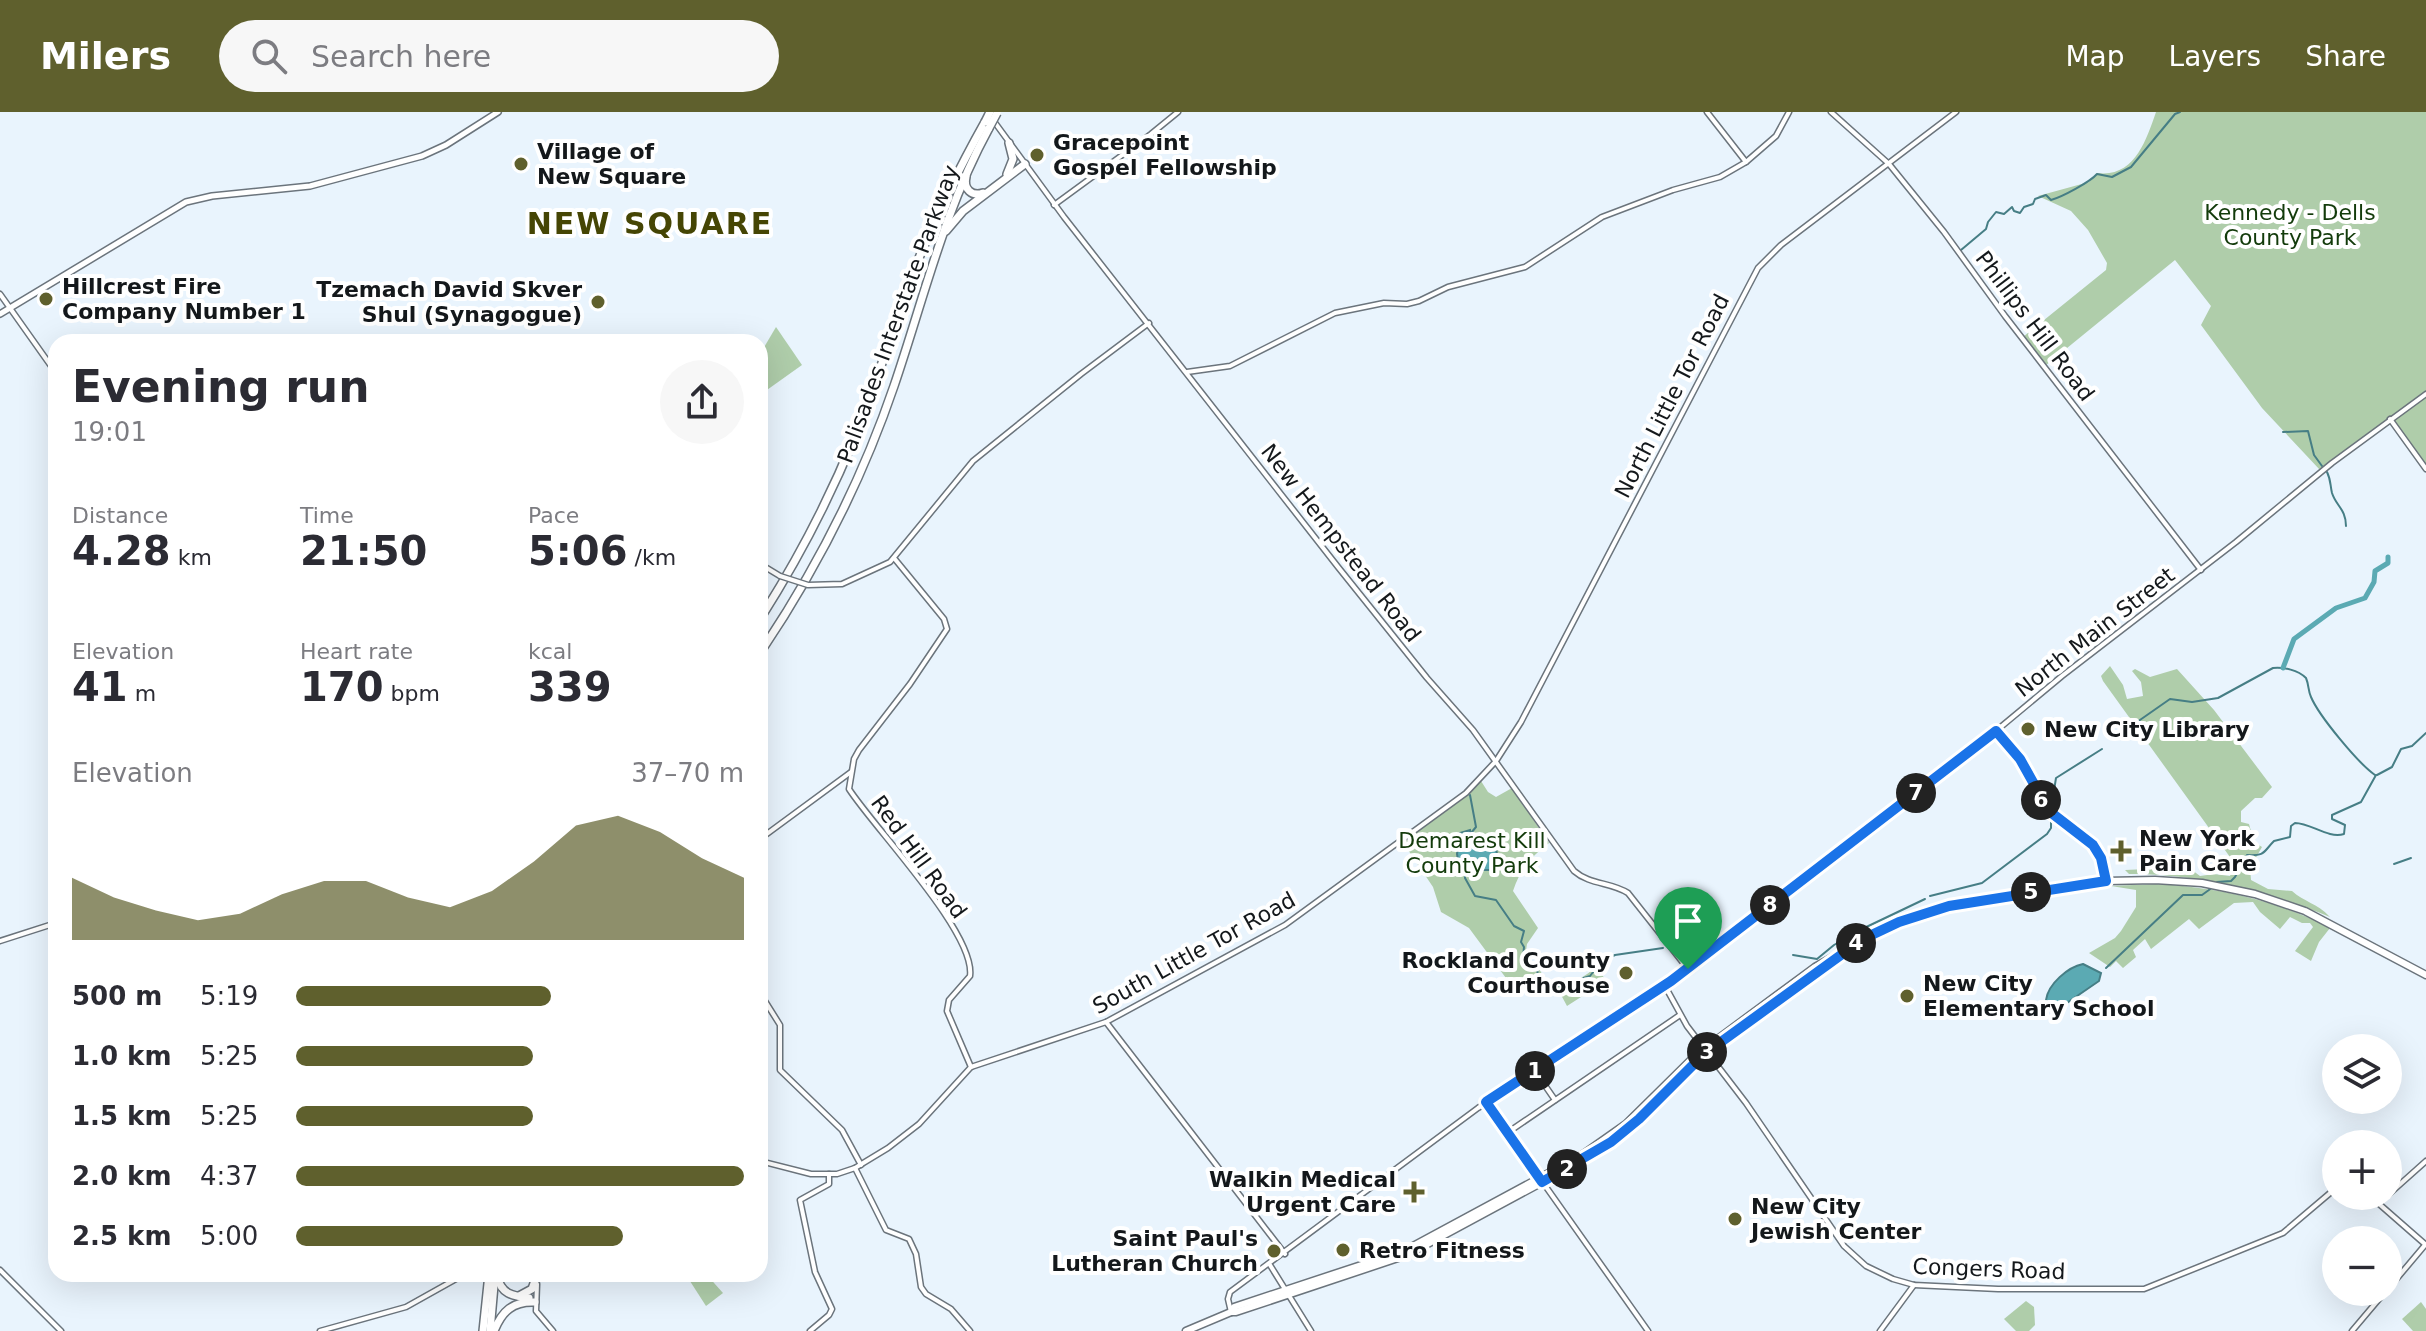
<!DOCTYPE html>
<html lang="en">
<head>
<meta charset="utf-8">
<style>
	:root { --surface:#fff; --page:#f7f7f7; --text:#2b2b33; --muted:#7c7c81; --accent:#5f602d }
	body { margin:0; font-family:"DejaVu Sans",sans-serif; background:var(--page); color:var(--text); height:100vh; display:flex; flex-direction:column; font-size:30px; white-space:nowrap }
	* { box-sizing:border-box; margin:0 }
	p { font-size:26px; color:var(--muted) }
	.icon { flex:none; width:44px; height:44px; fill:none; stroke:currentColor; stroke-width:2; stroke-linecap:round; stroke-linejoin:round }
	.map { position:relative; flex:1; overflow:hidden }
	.sheet { position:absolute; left:48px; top:222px; width:720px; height:948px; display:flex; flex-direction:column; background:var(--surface); border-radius:24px; box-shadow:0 8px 32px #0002 }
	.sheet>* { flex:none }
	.buttons { position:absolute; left:2322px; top:922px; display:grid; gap:16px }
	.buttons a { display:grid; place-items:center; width:80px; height:80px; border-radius:50%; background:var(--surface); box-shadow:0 8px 32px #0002; font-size:40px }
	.pin { position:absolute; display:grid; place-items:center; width:68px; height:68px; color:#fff; margin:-82px -34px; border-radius:50% 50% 50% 0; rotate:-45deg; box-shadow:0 0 8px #0007 }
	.pin .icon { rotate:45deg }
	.km { position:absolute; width:40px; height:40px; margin:-20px; border-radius:50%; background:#222; color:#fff; font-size:22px; line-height:40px; text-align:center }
	.round { display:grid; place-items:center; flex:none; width:84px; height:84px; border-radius:42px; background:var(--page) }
	.summary { display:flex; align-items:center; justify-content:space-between; height:136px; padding:0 24px }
	h1 { font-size:44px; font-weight:700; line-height:60px }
	.metrics { display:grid; grid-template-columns:repeat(3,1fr); gap:12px; height:136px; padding:8px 24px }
	.metrics div { display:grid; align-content:center }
	.metrics b { font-size:40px; font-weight:700 }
	.metrics small { font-size:22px; font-weight:400 }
	.metrics p { font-size:22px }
	.chart { height:224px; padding:16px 24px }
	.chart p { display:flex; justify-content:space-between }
	.chart svg { width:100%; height:144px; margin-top:8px; fill:var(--accent); opacity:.7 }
	ul { padding:0 24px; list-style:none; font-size:26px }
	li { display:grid; grid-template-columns:128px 96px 1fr; align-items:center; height:60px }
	li i { height:20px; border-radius:10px; background:var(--accent) }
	header { display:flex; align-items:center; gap:48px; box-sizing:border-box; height:112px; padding:0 40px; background:var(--accent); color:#fff }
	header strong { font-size:38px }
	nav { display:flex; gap:44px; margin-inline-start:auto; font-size:28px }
	.search { width:560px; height:72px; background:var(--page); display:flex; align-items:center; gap:20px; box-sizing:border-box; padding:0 28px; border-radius:44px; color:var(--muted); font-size:30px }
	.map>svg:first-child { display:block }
	.green { fill:#afcdaa }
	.water { fill:#5baab3; stroke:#467e85; stroke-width:2 }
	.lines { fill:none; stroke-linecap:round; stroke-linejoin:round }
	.stream { stroke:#467e85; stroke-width:2 }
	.river { stroke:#5baab3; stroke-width:5 }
	.tertiary-casing { stroke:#6b747c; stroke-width:7 }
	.secondary-casing { stroke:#6b747c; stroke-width:8 }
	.primary-casing { stroke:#6b747c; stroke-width:9 }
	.motorway-casing { stroke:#6b747c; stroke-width:10 }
	.tertiary { stroke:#fff; stroke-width:4 }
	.secondary { stroke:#fff; stroke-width:5 }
	.primary { stroke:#fff; stroke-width:6 }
	.motorway { stroke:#fff; stroke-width:7 }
	.tertiary-bridge-casing { stroke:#6b747c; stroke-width:7; stroke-linecap:butt }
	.motorway-bridge-casing { stroke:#6b747c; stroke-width:10; stroke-linecap:butt }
	.tertiary-bridge { stroke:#fff; stroke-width:4 }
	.motorway-bridge { stroke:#fff; stroke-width:7 }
	.route-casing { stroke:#fff; stroke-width:16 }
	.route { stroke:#1a73e8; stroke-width:10 }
	.poi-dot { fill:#5f602d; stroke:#fff; stroke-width:3 }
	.labels { text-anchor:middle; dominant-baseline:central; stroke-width:8; stroke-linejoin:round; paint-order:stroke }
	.poi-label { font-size:22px; font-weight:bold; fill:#14181b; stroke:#fff; text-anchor:start }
	.park-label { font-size:22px; fill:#133b0b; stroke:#fff }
	.street-label { font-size:22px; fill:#14181b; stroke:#fff }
	.district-label { font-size:30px; font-weight:bold; letter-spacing:2px; fill:#454504; stroke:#fff }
</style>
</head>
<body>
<header>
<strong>Milers</strong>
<div class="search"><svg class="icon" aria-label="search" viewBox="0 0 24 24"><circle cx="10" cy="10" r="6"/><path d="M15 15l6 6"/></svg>Search here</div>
<nav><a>Map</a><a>Layers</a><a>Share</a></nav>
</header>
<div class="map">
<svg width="2426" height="1219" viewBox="0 0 2426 1219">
	<rect width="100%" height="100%" fill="#e9f4fd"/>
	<g class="green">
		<path d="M2156 0H2426V281L2320 358 2262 296 2201 213 2211 194 2175 148 2045 254 2023 225 2106 158 2107 151 2088 118 2071 99 2038 84 2089 70 2097 61C2134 66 2146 29 2156 0Z"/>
		<polygon points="776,215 802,253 760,283 760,242"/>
		<polygon points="2426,283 2426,354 2393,307"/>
		<path d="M2110 554 2123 573 2127 587 2143 584 2141 570 2132 559 2135 557 2150 565 2177 557 2214 598 2272 675 2262 686H2255L2241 699V710L2249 712 2254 730 2262 735 2250 756 2251 768 2268 777 2292 779C2304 790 2317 791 2330 805 2265 779 2201 762 2129 762L2125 758 2148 757 2156 752 2157 747 2162 757 2184 758 2188 755 2200 764 2214 762 2230 764 2235 752 2103 569 2101 564Z"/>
		<path d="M1481 669 1488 680 1496 685 1512 676 1549 731C1531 745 1520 757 1513 779L1538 816 1527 832 1525 845 1538 855 1549 874C1563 876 1589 865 1596 853L1606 869 1567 894 1560 881 1549 884 1534 877 1517 881 1469 816 1441 800 1433 775 1402 729Z"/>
		<path d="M2156 772C2216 775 2276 788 2330 816L2319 830 2311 849 2295 839 2313 815 2310 811H2302L2290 805 2280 817 2260 800 2253 790 2234 791 2199 817 2189 807 2151 837 2145 827 2133 838 2136 845 2123 856 2116 849 2110 855 2089 841 2115 826 2121 819 2136 795V778L2111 774Z"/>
		<polygon points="706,1162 723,1181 706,1194 688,1166"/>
		<polygon points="2026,1189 2034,1195 2035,1213 2029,1219 2016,1219 2004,1207"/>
		<polygon points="2421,1190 2426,1197 2426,1219 2413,1219 2402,1207"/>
	</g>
	<g class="water">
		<path d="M1470 718 1471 727C1492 731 1506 733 1490 758H1470V755L1459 754 1457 742 1460 721Z"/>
		<path d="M2083 852 2101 861 2099 869 2061 895H2051L2046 888C2048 872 2068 855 2083 852Z"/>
	</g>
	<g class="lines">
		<g class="stream">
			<path d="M1961 138 1986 117 1988 110 1996 100 2004 102 2012 95 2014 99 2020 101 2024 95 2033 92 2035 87 2046 83 2051 88C2062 85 2090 70 2097 62L2112 65 2131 55 2175 2 2180 0"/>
			<polyline points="2283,320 2308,319 2314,343 2322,354"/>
			<path d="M2327 360C2331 368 2330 373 2332 381 2336 394 2346 397 2346 414"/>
			<path d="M2117 624 2170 587 2192 590 2218 586 2273 556C2284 555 2298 558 2306 566 2309 573 2308 579 2311 585 2319 604 2358 651 2375 663"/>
			<polyline points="2377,663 2392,655 2401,637 2412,634 2426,621"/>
			<polyline points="1470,683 1476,715 1471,721"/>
			<polyline points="2051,697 2056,666 2102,637"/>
			<polyline points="2394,752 2411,746"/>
			<polyline points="1465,755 1465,766 1475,784 1496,788 1514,814 1524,819 1521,830 1524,835 1523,845 1537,856 1538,866 1545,878 1590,864 1601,850 1615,843 1663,836"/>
			<path d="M2217 770 2231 769 2235 765 2247 743C2266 744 2263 740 2274 729L2290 725 2291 714 2295 711C2311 711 2328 727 2344 722L2345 713 2332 707V703L2361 690 2376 663"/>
			<polyline points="1930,784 1982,771 2047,722 2051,716 2051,706"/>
			<polyline points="1672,832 1684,824 1695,829"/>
			<polyline points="1793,843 1817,847 1834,833 1860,818 1925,787"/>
			<polyline points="2106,856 2183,783 2202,783 2213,775"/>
		</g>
		<polyline class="river" points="2283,556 2294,527 2336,496 2365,486 2374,470 2375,459 2388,451 2388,445"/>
		<g class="tertiary-casing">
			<g id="tertiary">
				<polyline points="1707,0 1746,50"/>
				<polyline points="1831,0 1889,52 1944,120 2005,204 2201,458"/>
				<path d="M993 8 1064 105 1338 455 1427 566 1473 618 1574 759C1590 773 1611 770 1628 781L1688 857"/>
				<polyline points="1054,93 1151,22 1178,0"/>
				<polyline points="0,182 56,261"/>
				<polyline points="1187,260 1230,254 1335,201 1384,191 1407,192 1419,189 1448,175 1525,155 1602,105 1673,78 1720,65 1746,50 1776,24 1789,0"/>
				<polyline points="2390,307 2426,357"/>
				<path d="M894 446 944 507 947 517 910 572 859 638 854 647 849 677C874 716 976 821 970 864L949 888 947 899 971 955"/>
				<polyline points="760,452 780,464"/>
				<polyline points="808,473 842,472 890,450 973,349 1081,262 1149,211"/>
				<polyline points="1996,619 2022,651 2049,699 2093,733 2101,746 2106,769"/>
				<polyline points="760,727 851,660"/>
				<polyline points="0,829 56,811"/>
				<polyline points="1665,874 1687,914 1746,991 1844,1134 1866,1154 1893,1167 1914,1173 1998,1177 2144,1177 2283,1121 2336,1076"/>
				<polyline points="760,881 780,913 780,958 842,1018 861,1053"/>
				<polyline points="1106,910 1285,1142"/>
				<polyline points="1535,959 1555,988"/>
				<polyline points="1486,990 1648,1219"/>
				<polyline points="1507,1021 1680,903"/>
				<polyline points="760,1049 811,1062 837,1062 855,1056 888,1036 919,1012 971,955 1106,910 1285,813 1466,681 1496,649 1521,610 1758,156 1781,133 1956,0"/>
				<polyline points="855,1056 886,1118 909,1127 916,1142 921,1175 926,1182 951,1197 970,1219"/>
				<polyline points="2388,1083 2426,1049"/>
				<polyline points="2370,1084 2426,1133"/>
				<polyline points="1270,1153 1311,1219"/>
				<polyline points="0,1158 61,1219"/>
				<polyline points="537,1172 536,1199 553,1219"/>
				<polyline points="2388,1177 2425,1133"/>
				<polyline points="1231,1200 1228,1187 1230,1180 1478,996 1675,866 1955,653 2062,564 2236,430 2332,351 2426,282"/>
				<polyline points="320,1219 406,1195 465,1162"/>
				<polyline points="810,1219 829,1203 832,1197 815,1160 800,1088 829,1072 829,1062"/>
				<polyline points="1880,1219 1914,1173"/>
				<polyline points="2352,1219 2385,1180"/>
			</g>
		</g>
		<g class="secondary-casing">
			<polyline id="secondary" points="0,202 186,90 212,84 310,74 422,44 446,33 498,0"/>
		</g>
		<g class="primary-casing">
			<g id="primary">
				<polyline points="1231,1200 1236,1200 1407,1143 1589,1045 1629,1016 1699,947 1824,854"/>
				<polyline points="1186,1219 1231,1200 1234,1195 1404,1139 1582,1043 1626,1012 1696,943 1815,855 1881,818 1934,798 1973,789 2106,769 2155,768 2202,771 2255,782 2305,799 2426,863"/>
			</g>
		</g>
		<g class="motorway-casing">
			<g id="motorway">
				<polyline points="1007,62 1013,47 1009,31"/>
				<path d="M966 65C963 77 972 85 983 81"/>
				<polyline points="946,119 963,99 1025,52"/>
				<path d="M760 507C797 449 829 388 855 324 877 272 892 217 912 164 932 111 957 60 985 10"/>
				<path d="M760 541C816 458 862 368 894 274 924 186 944 98 989 16"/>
				<path d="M497 1164C501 1182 512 1184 529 1186"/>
				<polyline points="519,1184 532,1177 537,1163"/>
				<polyline points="483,1219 489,1162"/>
				<polyline points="490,1219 495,1162"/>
				<path d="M494 1219C502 1199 513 1189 535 1190"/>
			</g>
		</g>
		<use href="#tertiary" class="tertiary"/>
		<use href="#secondary" class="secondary"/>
		<use href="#primary" class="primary"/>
		<use href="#motorway" class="motorway"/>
		<g class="tertiary-bridge-casing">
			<polyline id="tertiary-bridge" points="780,464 808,473"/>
		</g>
		<g class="motorway-bridge-casing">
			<g id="motorway-bridge">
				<polyline points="985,10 990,0"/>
				<polyline points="989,16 997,1"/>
			</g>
		</g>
		<use href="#tertiary-bridge" class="tertiary-bridge"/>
		<use href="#motorway-bridge" class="motorway-bridge"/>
	</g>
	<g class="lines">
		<g class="route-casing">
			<polygon id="route" points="1996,619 2020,647 2049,699 2093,733 2101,746 2106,769 1949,794 1899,810 1863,827 1703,943 1639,1007 1611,1030 1542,1070 1486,990 1671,869"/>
		</g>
		<use href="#route" class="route"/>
	</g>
	<g class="poi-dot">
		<circle cx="1037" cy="43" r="8"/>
		<circle cx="521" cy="52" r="8"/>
		<circle cx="46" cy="187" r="8"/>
		<circle cx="598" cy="190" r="8"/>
		<circle cx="2028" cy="617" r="8"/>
		<path d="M2117 727h8v8h8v8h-8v8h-8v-8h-8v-8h8z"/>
		<circle cx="1626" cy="861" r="8"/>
		<circle cx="1907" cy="884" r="8"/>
		<path d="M1410 1068h8v8h8v8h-8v8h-8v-8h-8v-8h8z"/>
		<circle cx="1735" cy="1107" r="8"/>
		<circle cx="1343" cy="1138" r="8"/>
		<circle cx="1274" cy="1139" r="8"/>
	</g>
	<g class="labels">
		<g class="poi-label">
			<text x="1053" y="30">Gracepoint<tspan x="1053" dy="25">Gospel Fellowship</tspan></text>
			<text x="537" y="39">Village of<tspan x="537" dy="25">New Square</tspan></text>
			<text x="62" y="174">Hillcrest Fire<tspan x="62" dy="25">Company Number 1</tspan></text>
			<text x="582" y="177" text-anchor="end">Tzemach David Skver<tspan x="582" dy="25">Shul (Synagogue)</tspan></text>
			<text x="2044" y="617">New City Library</text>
			<text x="2139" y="726">New York<tspan x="2139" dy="25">Pain Care</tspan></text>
			<text x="1610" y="848" text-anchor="end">Rockland County<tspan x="1610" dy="25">Courthouse</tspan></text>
			<text x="1923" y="871">New City<tspan x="1923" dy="25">Elementary School</tspan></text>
			<text x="1396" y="1067" text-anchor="end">Walkin Medical<tspan x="1396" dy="25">Urgent Care</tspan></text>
			<text x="1751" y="1094">New City<tspan x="1751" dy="25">Jewish Center</tspan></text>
			<text x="1258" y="1126" text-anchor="end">Saint Paul's<tspan x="1258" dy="25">Lutheran Church</tspan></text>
			<text x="1359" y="1138">Retro Fitness</text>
		</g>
		<g class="park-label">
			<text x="2290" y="100">Kennedy - Dells<tspan x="2290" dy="25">County Park</tspan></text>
			<text x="1472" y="728">Demarest Kill<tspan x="1472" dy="25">County Park</tspan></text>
		</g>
		<g class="street-label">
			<text transform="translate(898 202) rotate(-70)">Palisades Interstate Parkway</text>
			<text transform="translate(2035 214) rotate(53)">Phillips Hill Road</text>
			<text transform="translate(1672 284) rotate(-63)">North Little Tor Road</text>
			<text transform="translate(1341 431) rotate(52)">New Hempstead Road</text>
			<text transform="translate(2095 520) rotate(-38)">North Main Street</text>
			<text transform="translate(919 745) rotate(54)">Red Hill Road</text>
			<text transform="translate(1194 841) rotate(-29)">South Little Tor Road</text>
			<text transform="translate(1989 1157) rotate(2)">Congers Road</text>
		</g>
		<g class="district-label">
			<text x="650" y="111">NEW SQUARE</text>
		</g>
	</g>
</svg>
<div class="buttons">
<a><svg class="icon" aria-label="layers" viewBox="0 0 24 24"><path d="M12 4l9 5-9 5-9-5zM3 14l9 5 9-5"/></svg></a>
<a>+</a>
<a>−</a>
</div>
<div class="pin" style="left:1688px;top:857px;background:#1e9e55"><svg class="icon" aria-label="arrive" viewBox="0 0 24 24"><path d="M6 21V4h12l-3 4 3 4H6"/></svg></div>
<b class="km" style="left:1535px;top:959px">1</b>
<b class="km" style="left:1567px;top:1057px">2</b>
<b class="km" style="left:1707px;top:940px">3</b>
<b class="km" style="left:1856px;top:831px">4</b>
<b class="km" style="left:2031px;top:780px">5</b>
<b class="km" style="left:2041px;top:688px">6</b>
<b class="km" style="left:1916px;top:681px">7</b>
<b class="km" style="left:1770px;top:793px">8</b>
<section class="sheet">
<div class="summary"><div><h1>Evening run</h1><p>19:01</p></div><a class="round"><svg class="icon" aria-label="share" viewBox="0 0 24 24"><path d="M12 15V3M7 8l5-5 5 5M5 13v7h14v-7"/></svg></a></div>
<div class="metrics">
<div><p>Distance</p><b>4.28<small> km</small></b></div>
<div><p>Time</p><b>21:50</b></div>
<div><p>Pace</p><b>5:06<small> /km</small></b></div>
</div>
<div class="metrics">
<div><p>Elevation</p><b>41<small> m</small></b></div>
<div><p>Heart rate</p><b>170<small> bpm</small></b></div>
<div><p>kcal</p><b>339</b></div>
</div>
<div class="chart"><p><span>Elevation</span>37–70 m</p>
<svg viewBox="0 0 160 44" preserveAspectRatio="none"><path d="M0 44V25L10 31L20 35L30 38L40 36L50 30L60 26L70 26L80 31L90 34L100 29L110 20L120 9L130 6L140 11L150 19L160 25V44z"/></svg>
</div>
<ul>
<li><b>500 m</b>5:19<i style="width:57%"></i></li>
<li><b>1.0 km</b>5:25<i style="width:53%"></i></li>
<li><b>1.5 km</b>5:25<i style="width:53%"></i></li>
<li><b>2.0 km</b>4:37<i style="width:100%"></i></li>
<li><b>2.5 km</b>5:00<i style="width:73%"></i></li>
</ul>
</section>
</div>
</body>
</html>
